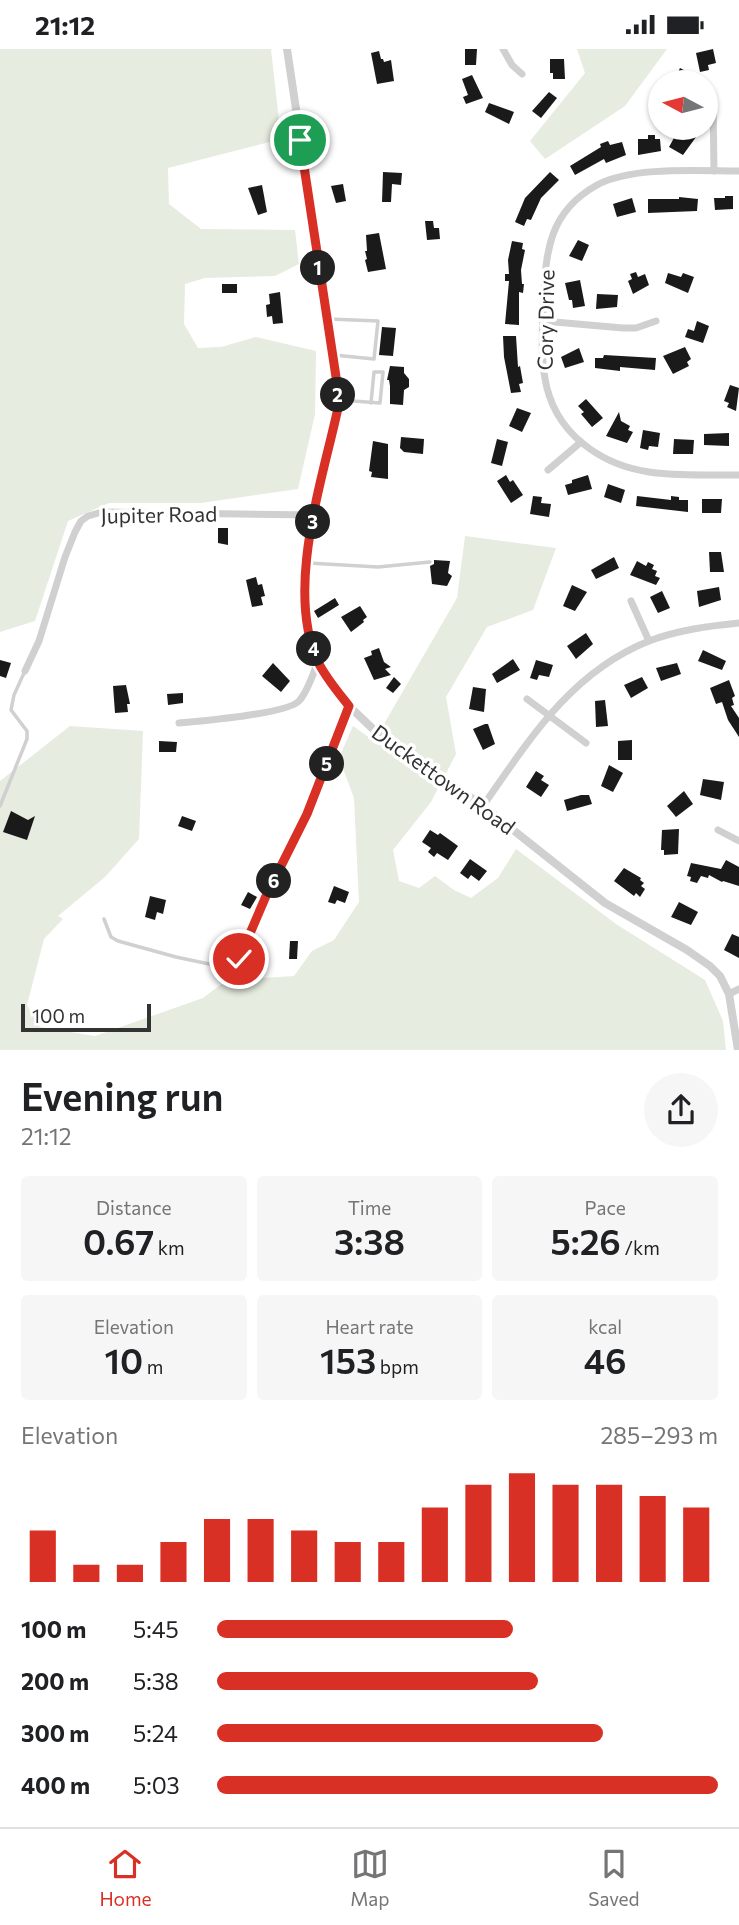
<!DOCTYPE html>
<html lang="en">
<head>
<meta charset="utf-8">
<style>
	:root { --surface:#fff; --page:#f6f6f6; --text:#202124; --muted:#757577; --line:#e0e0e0; --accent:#d93025 }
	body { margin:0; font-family:Commissioner,sans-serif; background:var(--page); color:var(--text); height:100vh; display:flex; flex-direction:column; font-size:26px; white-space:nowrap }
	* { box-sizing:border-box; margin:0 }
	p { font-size:23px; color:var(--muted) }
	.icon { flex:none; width:38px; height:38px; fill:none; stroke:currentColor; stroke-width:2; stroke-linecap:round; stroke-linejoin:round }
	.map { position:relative; height:1001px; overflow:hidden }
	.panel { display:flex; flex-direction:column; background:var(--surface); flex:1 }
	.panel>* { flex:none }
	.needle { width:46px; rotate:277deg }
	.tools { position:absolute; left:648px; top:21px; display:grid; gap:14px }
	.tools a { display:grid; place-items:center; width:70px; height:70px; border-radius:50%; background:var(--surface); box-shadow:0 2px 5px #0004; font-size:35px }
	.scale { position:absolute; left:21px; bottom:18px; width:130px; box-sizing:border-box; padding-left:7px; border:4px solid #333; border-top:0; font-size:19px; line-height:24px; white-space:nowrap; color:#333; -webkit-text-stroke:5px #fff; paint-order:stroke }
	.pin { position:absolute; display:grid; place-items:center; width:60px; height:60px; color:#fff; margin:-30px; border:4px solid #fff; border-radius:50%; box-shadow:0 2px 7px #0007 }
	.km { position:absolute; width:35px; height:35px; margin:-18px; border-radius:50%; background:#222; color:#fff; font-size:19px; line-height:35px; text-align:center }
	.round { display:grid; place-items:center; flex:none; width:74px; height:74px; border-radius:37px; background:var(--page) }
	.headline { display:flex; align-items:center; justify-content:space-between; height:119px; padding:0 21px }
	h1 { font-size:38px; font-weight:600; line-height:52px }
	.metrics { display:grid; grid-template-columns:repeat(3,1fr); gap:10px; height:119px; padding:7px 21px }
	.metrics div { display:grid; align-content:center; border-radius:7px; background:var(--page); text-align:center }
	.metrics b { font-size:35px; font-weight:600 }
	.metrics small { font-size:19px; font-weight:400 }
	.metrics p { font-size:19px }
	.chart { height:196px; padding:14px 21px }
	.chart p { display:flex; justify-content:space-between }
	.chart svg { width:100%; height:126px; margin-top:7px; stroke:var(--accent); stroke-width:6 }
	ul { padding:0 21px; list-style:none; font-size:23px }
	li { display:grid; grid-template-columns:112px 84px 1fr; align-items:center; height:52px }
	li i { height:18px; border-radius:9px; background:var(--accent) }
	.status { display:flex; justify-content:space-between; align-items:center; height:49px; padding:0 35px; background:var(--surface); direction:ltr }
	.status svg { height:19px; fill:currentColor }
	.tabs { display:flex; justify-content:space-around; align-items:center; height:98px; border-top:2px solid var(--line); background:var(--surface); font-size:19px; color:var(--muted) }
	.tabs a { display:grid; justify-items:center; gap:4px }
	.tabs .selected { color:var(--accent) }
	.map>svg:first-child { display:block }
	.green { fill:#e6ecdf }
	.building { fill:#1a1a1a }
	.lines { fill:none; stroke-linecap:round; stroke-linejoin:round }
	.service { stroke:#d0d0d0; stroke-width:3.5 }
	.minor { stroke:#d0d0d0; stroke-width:7 }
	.tertiary { stroke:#d0d0d0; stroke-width:8 }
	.route-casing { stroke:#fff; stroke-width:14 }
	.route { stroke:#d93025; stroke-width:9 }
	.labels { text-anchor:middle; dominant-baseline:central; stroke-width:7; stroke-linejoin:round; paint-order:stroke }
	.street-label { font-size:21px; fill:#333; stroke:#fff }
</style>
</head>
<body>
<div class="status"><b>21:12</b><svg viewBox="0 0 49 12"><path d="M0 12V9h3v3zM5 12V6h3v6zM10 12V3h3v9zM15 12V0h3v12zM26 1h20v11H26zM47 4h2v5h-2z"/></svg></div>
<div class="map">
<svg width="739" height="1001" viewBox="0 0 739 1001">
	<rect width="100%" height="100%" fill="#fff"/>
	<g class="green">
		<polygon points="0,0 271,0 281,90 168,119 169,155 201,180 295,181 299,215 275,227 205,229 185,235 184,275 198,299 221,298 256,288 316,302 315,365 298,440 201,454 109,454 68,472 35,572 0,583"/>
		<polygon points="577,0 667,0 625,57 545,110 530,92 585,24"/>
		<polygon points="465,487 556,499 533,561 487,578 446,648 456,705 431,753 393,801 399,832 419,839 435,827 454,841 471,849 498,829 516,800 616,875 705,931 723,972 726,1001 0,1001 0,732 70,677 143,682 139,790 105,828 58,867 63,870 44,890 27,956 40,978 95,987 203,949 227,931 294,927 312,902 334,891 359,853 354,749 339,709 353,677 374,692 457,549"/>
	</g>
	<g class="building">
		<polygon points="465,0 477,0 476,16 465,16"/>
		<polygon points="713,0 716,14 708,16 709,21 700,23 696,4"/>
		<polygon points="379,2 381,10 383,10 384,13 391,11 394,32 377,35 371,4"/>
		<polygon points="550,10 564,10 565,30 553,30 553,24 550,24"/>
		<polygon points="680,19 693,26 689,33 674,33"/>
		<polygon points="472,26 483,49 466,55 463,48 468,46 462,30"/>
		<polygon points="549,43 557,49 541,69 532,62"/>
		<polygon points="489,54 514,63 509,75 485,63"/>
		<polygon points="683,82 696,88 683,106 669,98 675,87 678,88"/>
		<polygon points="648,86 655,86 655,90 660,90 661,102 638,106 638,90 648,90"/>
		<polygon points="608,92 610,96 622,93 626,106 606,114 604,110 575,126 570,117 601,98 600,95"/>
		<polygon points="383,123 402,124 401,136 392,135 391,153 382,153"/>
		<polygon points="550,123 559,131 541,149 531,171 527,170 524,177 515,173 525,149"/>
		<polygon points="343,135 346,152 336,154 331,137"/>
		<polygon points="262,136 267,163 258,166 248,139"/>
		<polygon points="725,147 733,147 733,160 715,161 714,149 725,149"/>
		<polygon points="679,148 698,150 697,162 648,164 648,150 679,150"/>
		<polygon points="632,149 636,163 617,168 613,155"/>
		<polygon points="425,172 433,172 434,179 439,179 440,190 427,191"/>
		<polygon points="379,184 386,220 368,223 365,211 367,210 365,202 367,202 366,186"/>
		<polygon points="578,191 589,196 582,212 569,207"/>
		<polygon points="512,192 523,194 522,200 525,201 521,221 522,235 524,235 523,244 519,243 519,276 505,275 509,232 505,232 505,225 509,225 508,211"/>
		<polygon points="636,223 638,228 645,225 649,236 633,245 628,232 632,230 630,225"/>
		<polygon points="668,224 681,228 683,224 694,228 688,244 665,234"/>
		<polygon points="580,231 585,257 573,259 572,251 569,251 565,234"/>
		<rect x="222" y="235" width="15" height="9"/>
		<polygon points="280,243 283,274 273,275 272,267 267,268 266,256 270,255 269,245"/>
		<polygon points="597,245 618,246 617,258 596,260"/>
		<polygon points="697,272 709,277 703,294 685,288 688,280 694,282"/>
		<polygon points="382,278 396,279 393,307 379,306"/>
		<polygon points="503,287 516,287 518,318 520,317 523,334 519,335 521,343 511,344 504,308"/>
		<polygon points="685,298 691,310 687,313 689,317 673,325 663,307"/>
		<polygon points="579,299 584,313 565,319 561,308"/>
		<polygon points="604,306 656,309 655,321 620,318 620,322 595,319 595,309 603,309"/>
		<polygon points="390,317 404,318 404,324 409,330 409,338 404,341 403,356 390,355 390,337 389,331 387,331"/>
		<polygon points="730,336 739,339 736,362 727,358 729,354 724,352"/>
		<polygon points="586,350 603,369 592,378 581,365 584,363 578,357"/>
		<polygon points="517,359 531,364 522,383 509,377"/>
		<polygon points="619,363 621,372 630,377 628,381 633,383 627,394 606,387"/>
		<polygon points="643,381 660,384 658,398 649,397 648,401 640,399"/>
		<polygon points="729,384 729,397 704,396 704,385"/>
		<polygon points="401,388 424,390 423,405 404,403 400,399"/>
		<polygon points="497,390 508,393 502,417 491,414"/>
		<polygon points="674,390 694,391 693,405 673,405"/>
		<polygon points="373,392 388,395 388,430 371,428 372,423 369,422"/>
		<polygon points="506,426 510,433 513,431 523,446 511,454 497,432"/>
		<polygon points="588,426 592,440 568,446 565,436 572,434 572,431"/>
		<polygon points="608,435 625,441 621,454 604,448"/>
		<polygon points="533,447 542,448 541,454 551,455 549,468 530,465"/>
		<polygon points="637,447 671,451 671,447 679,448 679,451 688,451 688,463 636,457"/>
		<polygon points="702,450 722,450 721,464 702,464"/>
		<polygon points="218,479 228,479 228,496 218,494"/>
		<polygon points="709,503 721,503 724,523 710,523"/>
		<polygon points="614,508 619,519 596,530 591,521"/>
		<polygon points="434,511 450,512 448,524 452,527 447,537 432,535 430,517 434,515"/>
		<polygon points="637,512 646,517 648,513 654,516 652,520 657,522 655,527 660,529 656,536 630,526"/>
		<polygon points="256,528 258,536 262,535 265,547 261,548 263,556 252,558 246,531"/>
		<polygon points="572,536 587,543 575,562 563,557"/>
		<polygon points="719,538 721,551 699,558 697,542"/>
		<polygon points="662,542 670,559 658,564 650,548"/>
		<polygon points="335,549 339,556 318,569 314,562"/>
		<polygon points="360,557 367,568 363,571 364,573 351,583 341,568"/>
		<polygon points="586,584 593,595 576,610 567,597"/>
		<polygon points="379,599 384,613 391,618 385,620 391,626 374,631 364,609 372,606 371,602"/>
		<polygon points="703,601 726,612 722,621 698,612"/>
		<polygon points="513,610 520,621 497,634 492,625"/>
		<polygon points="0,611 11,614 6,629 0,627"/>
		<polygon points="536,611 553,616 549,628 539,626 537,631 530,629"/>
		<polygon points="273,614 290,632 281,643 262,627"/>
		<polygon points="677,614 681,625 661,632 656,619"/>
		<polygon points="394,628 401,635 393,644 386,639"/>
		<polygon points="642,628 648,639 631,649 624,636"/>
		<polygon points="729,631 735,647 732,649 734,656 731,657 739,669 739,688 728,671 722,653 716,655 710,639"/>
		<polygon points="126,636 130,655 127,655 128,663 115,664 113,637"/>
		<polygon points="473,638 486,640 484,663 469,660"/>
		<polygon points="183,644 183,654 168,656 167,645"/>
		<polygon points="605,651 608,677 596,678 595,652"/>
		<polygon points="485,675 488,675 495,695 483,701 473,680"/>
		<polygon points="632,691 632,711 618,711 618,692"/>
		<polygon points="159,692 177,693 176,703 159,703"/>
		<polygon points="609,716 623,724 613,743 601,737"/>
		<polygon points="536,722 544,727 541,731 549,736 541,748 526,738"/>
		<polygon points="703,730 724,733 721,751 700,746"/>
		<polygon points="684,742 693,755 676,768 667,757"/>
		<polygon points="581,746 589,746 592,755 567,762 564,751"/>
		<polygon points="11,762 28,771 35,767 27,791 3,783"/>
		<polygon points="182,767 196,772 192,782 178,777"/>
		<polygon points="679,780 678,805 664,806 664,801 661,801 662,781"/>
		<polygon points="430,781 438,786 440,784 458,797 448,811 437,804 434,808 428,803 431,799 422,793"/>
		<polygon points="470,810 487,822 479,832 471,826 468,830 460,824"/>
		<polygon points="726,811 739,818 739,837 723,832 722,833 709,826 708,829 701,827 697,834 690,832 691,828 687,827 691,814 721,820"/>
		<polygon points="624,819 641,829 640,831 644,834 641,837 645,840 640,848 636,844 634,847 614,832"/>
		<polygon points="334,837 349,843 345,854 337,851 335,855 328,853"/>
		<polygon points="248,843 257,848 250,860 241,856"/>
		<polygon points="150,847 166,851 163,865 157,863 155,871 145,868"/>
		<polygon points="679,853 698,863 691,876 671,868"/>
		<polygon points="732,885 739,888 739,909 724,901"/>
		<polygon points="290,892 298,892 297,910 289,910"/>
	</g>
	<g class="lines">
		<g class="service">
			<polyline points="329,270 378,272 374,310 334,306"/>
			<polyline points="340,351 380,354 383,323 374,323 371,354"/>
			<polyline points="308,514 378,518 430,513"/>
			<polyline points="0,757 27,690 27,682 11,661 14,646 24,624"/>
			<polyline points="104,870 111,888 118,892 176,908 214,916 228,917 239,910 266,847"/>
		</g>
		<g class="minor">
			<polyline points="503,0 512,16 522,25"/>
			<polyline points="713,49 714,122"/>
			<path d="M739 122C699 122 632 117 597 136 545 165 546 208 543 261 541 316 539 364 590 400 635 432 687 425 739 426"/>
			<polyline points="543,272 623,279 636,279 656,272"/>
			<polyline points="548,421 581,393"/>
			<polyline points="631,552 649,592"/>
			<polyline points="25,622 39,592 65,508 75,483 81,472 88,467 102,463 315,466"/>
			<polyline points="527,650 586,694"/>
			<path d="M179 674C200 672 287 665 299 652 308 642 313 625 318 612"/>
			<path d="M483 757C529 691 571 623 649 592 678 581 709 577 739 574"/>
			<polyline points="718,781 739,792"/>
			<polyline points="266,847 305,769 349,657"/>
			<polyline points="729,945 739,940"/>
		</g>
		<polyline class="tertiary" points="287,0 338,341 338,359 309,491 304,543 309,583 318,612 329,630 349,657 374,681 483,757 605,854 687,901 710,917 720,927 729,945 738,1001"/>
	</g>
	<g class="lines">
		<g class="route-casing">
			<path id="route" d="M239 910 266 847 307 765 349 657C338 643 326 629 318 613 285 541 322 433 338 359V341L300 91"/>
		</g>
		<use href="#route" class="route"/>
	</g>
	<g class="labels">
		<g class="street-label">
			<text transform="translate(545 271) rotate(-89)">Cory Drive</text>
			<text transform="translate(159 465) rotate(-1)">Jupiter Road</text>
			<text transform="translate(444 730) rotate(36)">Duckettown Road</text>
		</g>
	</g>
</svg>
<div class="tools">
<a><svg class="needle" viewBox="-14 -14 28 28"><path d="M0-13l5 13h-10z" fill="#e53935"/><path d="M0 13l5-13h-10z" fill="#757577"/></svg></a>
</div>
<div class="scale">100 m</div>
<div class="pin" style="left:300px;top:91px;background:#1e9e55"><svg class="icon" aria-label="arrive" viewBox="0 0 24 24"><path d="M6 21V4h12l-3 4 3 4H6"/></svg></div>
<div class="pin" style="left:239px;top:910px;background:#d93025"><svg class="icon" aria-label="check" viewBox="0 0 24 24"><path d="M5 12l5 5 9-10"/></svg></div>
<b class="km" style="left:318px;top:219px">1</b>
<b class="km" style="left:338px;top:346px">2</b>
<b class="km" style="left:313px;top:473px">3</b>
<b class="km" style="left:314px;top:600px">4</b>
<b class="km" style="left:327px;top:715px">5</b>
<b class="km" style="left:274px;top:832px">6</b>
</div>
<section class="panel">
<div class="headline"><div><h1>Evening run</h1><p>21:12</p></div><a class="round"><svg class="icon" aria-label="share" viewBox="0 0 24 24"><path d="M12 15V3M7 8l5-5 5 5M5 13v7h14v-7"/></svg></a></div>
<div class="metrics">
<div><p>Distance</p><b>0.67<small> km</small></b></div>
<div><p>Time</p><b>3:38</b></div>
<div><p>Pace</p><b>5:26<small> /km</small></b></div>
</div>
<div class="metrics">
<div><p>Elevation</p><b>10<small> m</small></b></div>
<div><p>Heart rate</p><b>153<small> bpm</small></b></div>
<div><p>kcal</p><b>46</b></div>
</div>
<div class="chart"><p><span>Elevation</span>285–293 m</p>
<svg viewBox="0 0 160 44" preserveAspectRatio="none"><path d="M5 44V26M15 44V38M25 44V38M35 44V30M45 44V22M55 44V22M65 44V26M75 44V30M85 44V30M95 44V18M105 44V10M115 44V6M125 44V10M135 44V10M145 44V14M155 44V18"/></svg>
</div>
<ul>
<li><b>100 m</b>5:45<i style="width:59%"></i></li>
<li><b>200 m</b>5:38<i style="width:64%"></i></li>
<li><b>300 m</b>5:24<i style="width:77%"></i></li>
<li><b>400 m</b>5:03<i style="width:100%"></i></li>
</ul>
</section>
<nav class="tabs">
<a class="selected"><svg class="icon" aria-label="home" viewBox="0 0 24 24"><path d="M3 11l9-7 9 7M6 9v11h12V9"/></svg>Home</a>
<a><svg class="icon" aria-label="map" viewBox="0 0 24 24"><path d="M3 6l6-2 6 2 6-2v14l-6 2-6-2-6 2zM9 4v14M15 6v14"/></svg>Map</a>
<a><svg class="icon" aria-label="saved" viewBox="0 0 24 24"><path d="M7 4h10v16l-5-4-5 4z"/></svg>Saved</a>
</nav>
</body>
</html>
